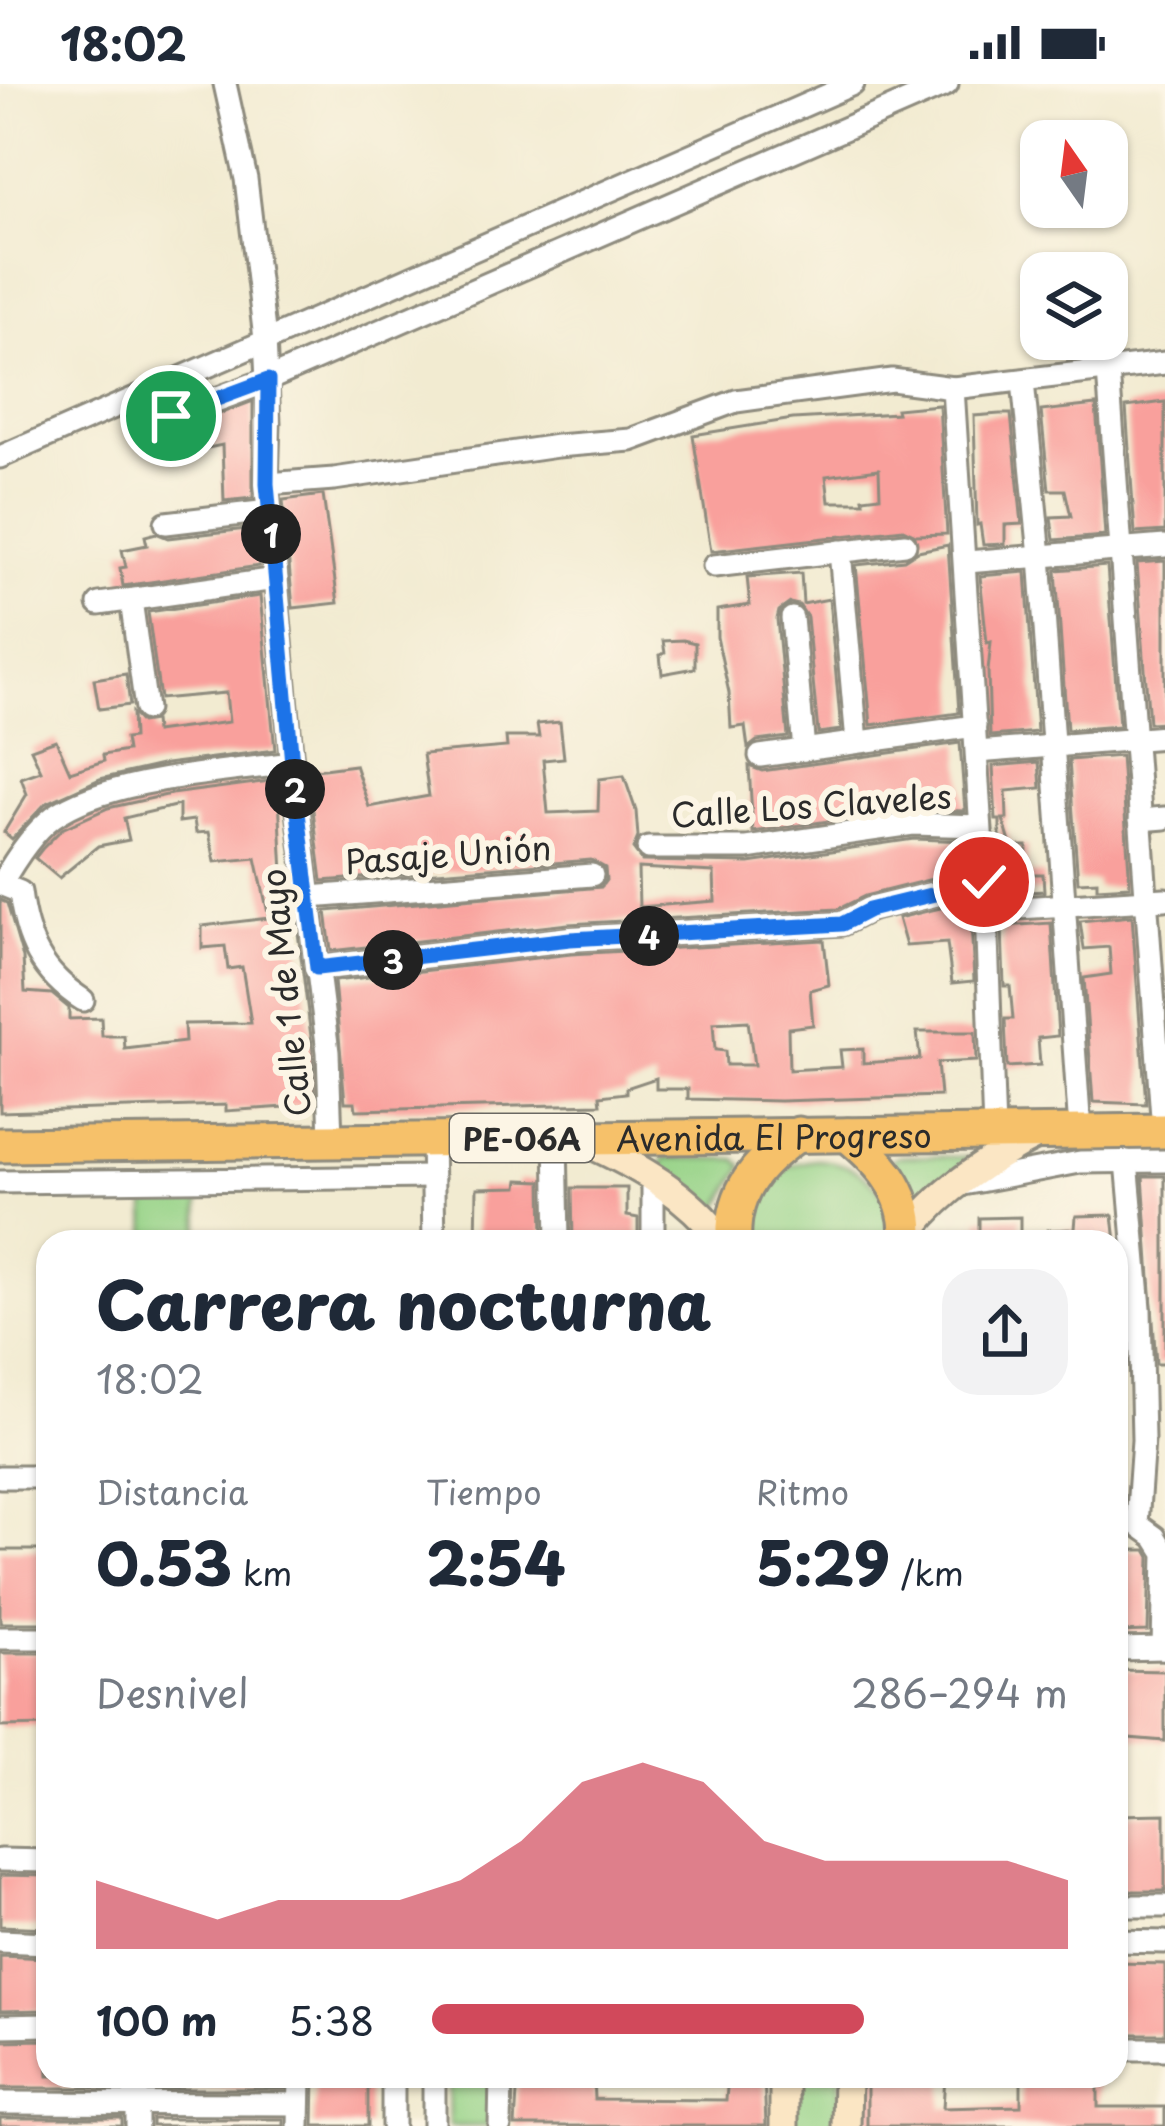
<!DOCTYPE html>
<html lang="es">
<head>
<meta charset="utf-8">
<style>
	:root { --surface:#fff; --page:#f2f2f3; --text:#1f2937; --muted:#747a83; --accent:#d1495b }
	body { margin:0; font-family:"Playpen Sans",sans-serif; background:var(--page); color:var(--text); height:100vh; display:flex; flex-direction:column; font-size:45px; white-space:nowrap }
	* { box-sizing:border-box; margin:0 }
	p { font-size:39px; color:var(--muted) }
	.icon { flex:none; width:66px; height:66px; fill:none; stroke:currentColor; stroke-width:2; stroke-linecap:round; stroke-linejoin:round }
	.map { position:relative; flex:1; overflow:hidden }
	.side { position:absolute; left:36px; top:1146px; width:1092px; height:858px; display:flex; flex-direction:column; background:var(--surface); border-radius:36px; box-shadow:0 3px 9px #0004 }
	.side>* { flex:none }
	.needle { width:78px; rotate:346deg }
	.controls { position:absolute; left:1020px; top:36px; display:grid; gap:24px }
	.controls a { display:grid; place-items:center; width:108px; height:108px; border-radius:24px; background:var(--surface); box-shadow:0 3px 9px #0004; font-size:60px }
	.pin { position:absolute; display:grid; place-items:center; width:102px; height:102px; color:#fff; margin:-51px; border:6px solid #fff; border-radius:50%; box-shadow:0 3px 12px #0007 }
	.km { position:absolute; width:60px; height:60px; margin:-30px; border-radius:50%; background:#222; color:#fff; font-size:33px; line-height:60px; text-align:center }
	.round { display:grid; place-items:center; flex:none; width:126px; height:126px; border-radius:36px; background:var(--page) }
	.head { display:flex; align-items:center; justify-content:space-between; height:204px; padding:0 60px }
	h1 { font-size:66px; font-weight:800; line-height:90px }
	.stats { display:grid; grid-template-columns:repeat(3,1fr); gap:18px; height:204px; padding:12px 60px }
	.stats div { display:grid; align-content:center }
	.stats b { font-size:60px; font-weight:800 }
	.stats small { font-size:33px; font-weight:400 }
	.stats p { font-size:33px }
	.chart { height:336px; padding:24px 60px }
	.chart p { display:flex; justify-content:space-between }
	.chart svg { width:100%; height:216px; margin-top:12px; fill:var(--accent); opacity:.7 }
	ul { padding:0 60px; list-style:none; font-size:39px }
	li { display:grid; grid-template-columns:192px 144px 1fr; align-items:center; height:90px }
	li i { height:30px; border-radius:15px; background:var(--accent) }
	.status { display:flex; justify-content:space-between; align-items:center; height:84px; padding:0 60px; background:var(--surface); direction:ltr }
	.status svg { height:33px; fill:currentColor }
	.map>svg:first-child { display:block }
	.green { fill:#97d388; stroke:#617f5a; stroke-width:3 }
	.building { fill:#f9a09c; fill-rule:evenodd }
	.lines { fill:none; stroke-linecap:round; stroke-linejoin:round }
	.minor-casing { stroke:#8e8b7e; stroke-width:27 }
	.secondary-casing { stroke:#8e8b7e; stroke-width:33 }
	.trunk-casing { stroke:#8e8b7e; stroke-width:39 }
	.minor { stroke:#fff; stroke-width:21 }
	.secondary { stroke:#fbe6c4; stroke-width:27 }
	.trunk { stroke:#f6c16b; stroke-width:33 }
	.route-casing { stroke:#fff; stroke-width:24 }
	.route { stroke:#1a73e8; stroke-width:15 }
	.labels { text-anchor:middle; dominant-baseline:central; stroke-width:12; stroke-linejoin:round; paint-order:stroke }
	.shield { fill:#fcf5e5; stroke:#6a6863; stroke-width:3 }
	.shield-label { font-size:30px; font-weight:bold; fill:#2b2b2b }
	.street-label { font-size:33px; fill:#2b2b2b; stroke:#fcf5e5 }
</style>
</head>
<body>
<div class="status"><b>18:02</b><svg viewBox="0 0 49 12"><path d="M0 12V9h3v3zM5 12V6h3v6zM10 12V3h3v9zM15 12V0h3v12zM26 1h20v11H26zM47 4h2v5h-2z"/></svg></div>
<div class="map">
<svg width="1165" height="2042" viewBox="0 0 1165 2042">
	<rect width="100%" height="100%" fill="#fcf5e5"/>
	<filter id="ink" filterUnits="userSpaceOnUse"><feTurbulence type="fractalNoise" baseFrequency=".00833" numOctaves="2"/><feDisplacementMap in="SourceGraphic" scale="24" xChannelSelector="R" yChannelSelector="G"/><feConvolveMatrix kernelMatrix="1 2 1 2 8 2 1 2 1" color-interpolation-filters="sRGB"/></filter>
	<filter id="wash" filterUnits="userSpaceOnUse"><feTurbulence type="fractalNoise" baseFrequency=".004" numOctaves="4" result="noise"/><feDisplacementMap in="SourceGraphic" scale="48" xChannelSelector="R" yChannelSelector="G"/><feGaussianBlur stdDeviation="2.7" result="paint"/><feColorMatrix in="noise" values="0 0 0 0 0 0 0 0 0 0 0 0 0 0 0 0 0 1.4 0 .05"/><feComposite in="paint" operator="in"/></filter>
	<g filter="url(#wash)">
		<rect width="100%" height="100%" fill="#f2ebd1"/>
		<g class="green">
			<polygon points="898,1072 967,1073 971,1082 920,1121 891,1076"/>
			<polygon points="664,1074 736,1075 743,1082 717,1127 661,1088"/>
			<path d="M817 1076C862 1078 899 1110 889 1158H750C737 1111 774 1080 817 1076Z"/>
			<polygon points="199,1114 200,1158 147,1158 146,1115"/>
			<polygon points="448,1992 491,1992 491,2042 449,2042"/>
			<rect x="793" y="1992" width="47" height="50"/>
		</g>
		<g id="blocks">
			<g class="building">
				<polygon points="253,317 253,414 224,417 222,361 185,369 177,346"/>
				<polygon points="1165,318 1165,447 1135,449 1126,323"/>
				<path d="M939 321 947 450 916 451 903 445 711 467 693 351 793 335 897 329 896 325ZM879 385 880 412 863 414 864 418H829L826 392Z"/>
				<polygon points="1096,321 1105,452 1054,456 1051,433 1071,432 1065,406 1049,406 1041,327"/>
				<polygon points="1000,330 1011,330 1022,440 1005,441 1005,460 983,461 980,440 977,441 974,332"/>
				<polygon points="323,411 338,519 293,524 283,416"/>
				<polygon points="256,444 259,482 123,502 120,484 126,483 122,466 147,461 145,452 156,449 168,454"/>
				<polygon points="948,461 959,629 871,641 856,481 904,476 918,467"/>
				<polygon points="1165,477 1165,638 1149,639 1137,479"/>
				<polygon points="1107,482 1119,642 1067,646 1056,486"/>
				<polygon points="1026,488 1037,648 990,652 988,587 991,558 987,559 980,492"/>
				<polygon points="801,489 803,520 829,515 841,646 818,649 807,533 799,521 790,519 779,527 777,535 788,653 757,657 748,664 745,642 731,644 729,609 717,553 717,526 750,521 747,493"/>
				<polygon points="260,512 275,666 166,680 100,695 45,720 12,755 4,748 27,710 21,694 41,687 31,665 56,656 70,688 104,677 103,671 127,667 125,655 133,654 132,629 141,639 154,637 155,648 229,638 226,609 160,615 148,528"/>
				<polygon points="683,556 695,559 695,584 662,590 660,571 665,569 663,557"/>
				<polygon points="126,590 130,621 99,625 94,595"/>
				<path d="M560 638 564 674 543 676 548 729 598 727 599 695 624 692 636 727 638 753 633 765 642 777 749 779 914 755 967 757 968 786 865 812 838 825 568 840 331 867 326 827 601 803 606 796 605 784 591 776 322 797 308 687 355 681 369 723 429 712 423 670 507 663 506 653H539L537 640ZM638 784 714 788 715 817 639 823Z"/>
				<polygon points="960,659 965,727 911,725 753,748 749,682 762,687"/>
				<polygon points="1121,672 1130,802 1097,804 1097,797 1078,798 1069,676"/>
				<polygon points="1039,678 1041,704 1006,707 1007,735 1003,735 1011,762 1027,762 1026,790 1043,790 1044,807 1000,810 1000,736 996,736 993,682"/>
				<polygon points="278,696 284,808 291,808 296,832 313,969 315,1021 226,1027 226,1021 0,1028 0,816 7,819 23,874 25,908 52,910 69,924 69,935 101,934 102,952 124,952 125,965 185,958 184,940 251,939 242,883 228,885 225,862 202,864 202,842 269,834 256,774 215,778 209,748 196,749 194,736 179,738 179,721 124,734 129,756 98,762 59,794 35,774 42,765 62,745 108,724 171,710"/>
				<polygon points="970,817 974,897 952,899 947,859 906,862 898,834"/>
				<polygon points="1132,832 1146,1020 1093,1018 1084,894 1111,890 1109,863 1084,865 1080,837"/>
				<polygon points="1051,839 1058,952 1038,954 1040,981 1007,983 1005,935 1013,935 1010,902 1004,902 1002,842"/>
				<path d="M824 856 829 901 810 906 813 941 788 944 789 986 842 983 840 966 863 965V979L920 975 917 948H975L976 977 937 979 940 1012 780 1017 688 1015V1005H656V994L626 1004V1009L600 1012 601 1020 356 1026 355 1018H345L334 897 571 870ZM748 937 754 981H726L725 967 715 966 713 939Z"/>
				<polygon points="1143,1092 1165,1092 1165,1280 1156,1280"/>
				<polygon points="519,1096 542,1097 543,1158 476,1158 477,1104 518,1103"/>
				<polygon points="572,1104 627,1104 627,1132 638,1134 638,1158 573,1158"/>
				<polygon points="1113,1131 1116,1158 1048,1158 1048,1146 1075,1145 1076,1132"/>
				<polygon points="1020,1133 1020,1158 979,1158 979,1134"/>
				<rect x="0" y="1466" width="48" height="73"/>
				<polygon points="1116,1466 1146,1466 1150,1473 1148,1547 1116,1548"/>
				<polygon points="0,1569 48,1569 48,1642 0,1643"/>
				<polygon points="1116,1586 1165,1587 1165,1657 1117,1653"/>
				<polygon points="1165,1730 1165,1807 1116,1807 1116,1731"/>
				<polygon points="0,1791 48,1792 48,1844 0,1842"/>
				<polygon points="0,1872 48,1874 46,1926 0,1927"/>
				<polygon points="1116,1879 1165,1880 1165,1950 1116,1950"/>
				<polygon points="46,1956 48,1992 122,1992 122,2004 0,2004 0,1957"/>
				<rect x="152" y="1992" width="133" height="13"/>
				<polygon points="315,1992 368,1992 368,2042 314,2042"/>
				<polygon points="518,1992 593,1992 594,2015 726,2016 728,1992 764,1992 766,2042 515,2042"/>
				<polygon points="867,1992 945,1992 943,2024 1021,2022 1021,1992 1098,1992 1098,2023 1165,2023 1165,2042 867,2042"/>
				<rect x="0" y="2034" width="122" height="8"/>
				<rect x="152" y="2035" width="132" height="7"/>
			</g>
		</g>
	</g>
	<g filter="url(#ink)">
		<use href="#blocks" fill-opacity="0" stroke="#8e8b7e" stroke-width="3"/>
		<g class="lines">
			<g class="minor-casing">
				<g id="minor">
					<polyline points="225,0 246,95 265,255 269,339 267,400 292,679 328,968 331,1055"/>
					<polyline points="1108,286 1163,1047"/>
					<polyline points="1023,297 1040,472 1080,1047"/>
					<polyline points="953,304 986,826 994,1048"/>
					<polyline points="171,332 267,296 947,0"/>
					<polyline points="0,373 853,0"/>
					<polyline points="267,400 334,395 557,362 631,356 736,317 892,296 953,304 1165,279"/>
					<polyline points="166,439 269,427"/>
					<polyline points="840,467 857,658"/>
					<polyline points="967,478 1165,462"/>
					<polyline points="714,482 905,460"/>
					<polyline points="131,516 146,625"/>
					<polyline points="99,520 276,495"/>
					<polyline points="792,534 804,666"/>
					<polyline points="977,668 1165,653"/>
					<polyline points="760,672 975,642"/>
					<polyline points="1140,736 1165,734"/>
					<polyline points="648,764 747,764 913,740 979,742"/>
					<path d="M0 800 20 808C26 856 41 889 83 916"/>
					<path d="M1 800C14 777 32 749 53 733 107 694 226 688 292 679"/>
					<polyline points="310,813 592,791"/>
					<polyline points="986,826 1165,815"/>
					<polyline points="317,884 570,855 842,840 869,826 984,798"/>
					<polyline points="556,1054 558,1158"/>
					<polyline points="432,1056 434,1158"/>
					<polyline points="1127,1077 1140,1224 1143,1356 1137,1440 1155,1453 1165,1469 1163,1564"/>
					<polyline points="653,1092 653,1158"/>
					<polyline points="0,1098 433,1093"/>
					<polyline points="958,1101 1080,1078 1165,1077"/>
					<polyline points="0,1393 48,1393"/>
					<polyline points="0,1554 48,1554"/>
					<polyline points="1116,1565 1165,1564"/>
					<polyline points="0,1776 48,1777"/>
					<polyline points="1116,1822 1165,1822"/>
					<polyline points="0,1857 48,1859"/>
					<polyline points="1116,1857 1165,1858"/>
					<polyline points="0,1942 48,1941"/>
					<polyline points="1116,1965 1165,1965"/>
					<polyline points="393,1992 393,2042"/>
					<polyline points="0,2019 299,2020"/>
					<polyline points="137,2042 137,1992"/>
					<polyline points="299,2042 300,1992"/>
					<polyline points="434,2042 434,1992"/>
					<polyline points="500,2042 501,1992"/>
				</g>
			</g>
			<g class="secondary-casing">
				<g id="secondary">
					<path d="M583 1057C639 1082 686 1109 724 1158"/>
					<path d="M903 1158C933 1110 988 1075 1039 1050"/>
					<polyline points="784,2042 784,1992"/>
					<polyline points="846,2042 847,1992"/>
				</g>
			</g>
			<g class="trunk-casing">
				<g id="trunk">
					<path d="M848 1051C880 1078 907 1106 907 1150"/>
					<path id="s1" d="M0 1061 1165 1047"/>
					<path d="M734 1158C731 1107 758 1078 798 1050"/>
				</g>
			</g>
			<use href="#minor" class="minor"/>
			<use href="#secondary" class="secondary"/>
			<use href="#trunk" class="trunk"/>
		</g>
	</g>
	<g class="lines" filter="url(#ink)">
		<g class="route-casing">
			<polyline id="route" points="171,332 268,296 267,400 292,679 317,884 570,855 842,840 869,826 984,798"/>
		</g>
		<use href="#route" class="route"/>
	</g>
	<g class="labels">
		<rect class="shield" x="450" y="1030" width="144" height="48" rx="9"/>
		<g class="shield-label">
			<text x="522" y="1054">PE-06A</text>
		</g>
		<g class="street-label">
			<text transform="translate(811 720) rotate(-4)">Calle Los Claveles</text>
			<text transform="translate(448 769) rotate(-4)">Pasaje Unión</text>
			<text transform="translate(284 909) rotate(-96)">Calle 1 de Mayo</text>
			<text stroke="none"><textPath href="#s1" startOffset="774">Avenida El Progreso</textPath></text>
		</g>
	</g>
</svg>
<div class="controls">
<a><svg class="needle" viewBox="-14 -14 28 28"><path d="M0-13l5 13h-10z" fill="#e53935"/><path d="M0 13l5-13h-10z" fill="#747a83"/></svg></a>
<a><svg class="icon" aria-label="layers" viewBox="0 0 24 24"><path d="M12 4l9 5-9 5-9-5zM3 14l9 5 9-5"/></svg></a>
</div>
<div class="pin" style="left:171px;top:332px;background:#1e9e55"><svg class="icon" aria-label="arrive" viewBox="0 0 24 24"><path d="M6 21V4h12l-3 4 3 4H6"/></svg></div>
<div class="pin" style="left:984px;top:798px;background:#d93025"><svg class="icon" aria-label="check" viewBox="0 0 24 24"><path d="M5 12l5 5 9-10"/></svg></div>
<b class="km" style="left:271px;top:450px">1</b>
<b class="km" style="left:295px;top:705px">2</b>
<b class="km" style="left:393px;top:876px">3</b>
<b class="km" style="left:649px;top:852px">4</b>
<section class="side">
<div class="head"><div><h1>Carrera nocturna</h1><p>18:02</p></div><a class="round"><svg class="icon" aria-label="share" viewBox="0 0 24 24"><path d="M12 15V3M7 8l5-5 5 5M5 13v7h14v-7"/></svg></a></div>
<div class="stats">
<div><p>Distancia</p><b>0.53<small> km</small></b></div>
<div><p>Tiempo</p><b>2:54</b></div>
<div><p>Ritmo</p><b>5:29<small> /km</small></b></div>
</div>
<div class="chart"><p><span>Desnivel</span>286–294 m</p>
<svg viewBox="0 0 160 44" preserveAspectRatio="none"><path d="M0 44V30L10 34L20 38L30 34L40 34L50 34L60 30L70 22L80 10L90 6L100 10L110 22L120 26L130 26L140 26L150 26L160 30V44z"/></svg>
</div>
<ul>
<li><b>100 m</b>5:38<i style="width:68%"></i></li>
</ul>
</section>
</div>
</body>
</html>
